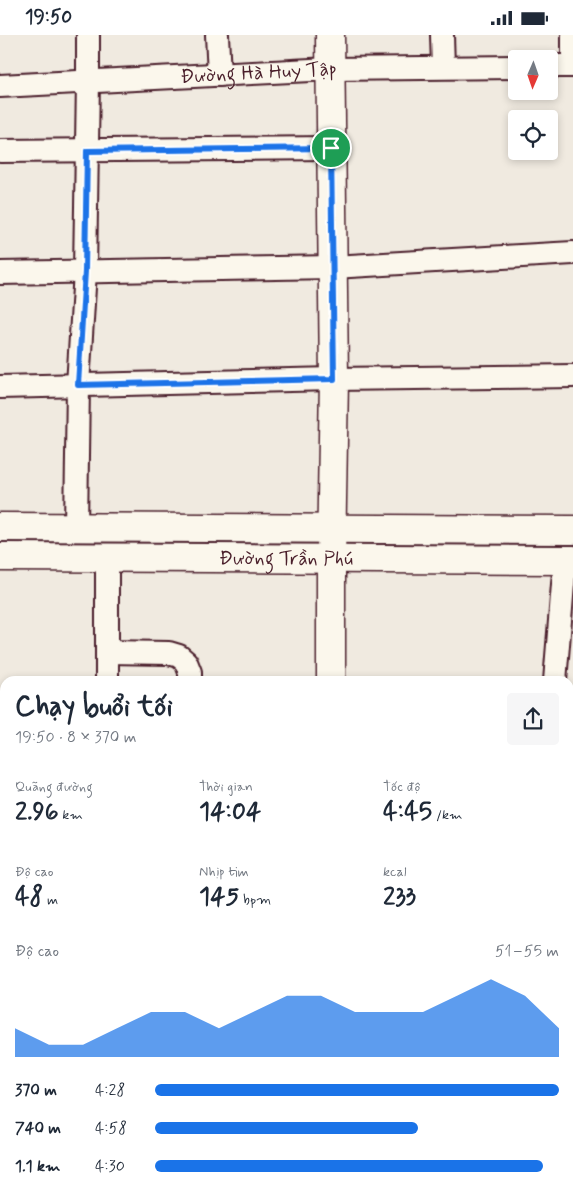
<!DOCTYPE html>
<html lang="vi">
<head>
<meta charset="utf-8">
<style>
	:root { --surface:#fff; --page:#f6f6f7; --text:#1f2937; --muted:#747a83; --accent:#1a73e8 }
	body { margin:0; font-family:Mynerve,sans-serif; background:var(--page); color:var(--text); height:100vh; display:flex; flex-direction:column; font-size:19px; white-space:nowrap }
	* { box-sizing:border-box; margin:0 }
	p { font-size:16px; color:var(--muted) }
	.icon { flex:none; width:28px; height:28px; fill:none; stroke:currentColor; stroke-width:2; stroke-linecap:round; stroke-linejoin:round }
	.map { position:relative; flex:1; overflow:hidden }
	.side { position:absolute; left:0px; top:641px; width:574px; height:519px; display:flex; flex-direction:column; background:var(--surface); border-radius:15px 15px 0 0; box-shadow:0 2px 8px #0003 }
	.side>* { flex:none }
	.needle { width:32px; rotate:182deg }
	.controls { position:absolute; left:508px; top:15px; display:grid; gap:10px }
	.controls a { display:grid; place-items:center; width:50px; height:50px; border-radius:5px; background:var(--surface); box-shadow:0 2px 8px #0003; font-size:25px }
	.pin { position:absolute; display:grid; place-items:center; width:42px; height:42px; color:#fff; margin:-21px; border:2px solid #fff; border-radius:50%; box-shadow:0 1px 5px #0007 }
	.round { display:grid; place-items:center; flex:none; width:52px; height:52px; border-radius:5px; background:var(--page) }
	.headline { display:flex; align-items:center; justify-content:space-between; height:85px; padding:0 15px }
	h1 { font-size:28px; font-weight:800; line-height:38px }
	.stats { display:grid; grid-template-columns:repeat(3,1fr); gap:8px; height:85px; padding:5px 15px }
	.stats div { display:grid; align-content:center }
	.stats b { font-size:25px; font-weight:800 }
	.stats small { font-size:14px; font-weight:400 }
	.stats p { font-size:14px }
	.chart { height:140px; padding:10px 15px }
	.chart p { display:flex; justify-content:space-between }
	.chart svg { width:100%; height:90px; margin-top:5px; fill:var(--accent); opacity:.7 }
	ul { padding:0 15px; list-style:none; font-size:16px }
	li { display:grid; grid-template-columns:80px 60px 1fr; align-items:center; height:38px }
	li i { height:12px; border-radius:6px; background:var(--accent) }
	.status { display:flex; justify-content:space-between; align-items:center; height:35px; padding:0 25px; background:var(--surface); direction:ltr }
	.status svg { height:14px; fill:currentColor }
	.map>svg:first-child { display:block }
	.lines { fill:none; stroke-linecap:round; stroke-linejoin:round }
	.minor-casing { stroke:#4a1f2b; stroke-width:26 }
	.major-casing { stroke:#4a1f2b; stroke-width:31 }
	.highway-casing { stroke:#4a1f2b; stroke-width:31 }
	.minor { stroke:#fbf7ec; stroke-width:22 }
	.major { stroke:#fbf7ec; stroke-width:28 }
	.highway { stroke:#fbf7ec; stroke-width:28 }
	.route-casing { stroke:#fff; stroke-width:10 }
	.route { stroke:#1a73e8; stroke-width:6 }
	.labels { text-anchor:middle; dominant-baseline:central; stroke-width:4; stroke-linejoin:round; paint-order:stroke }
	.street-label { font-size:20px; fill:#4a1f2b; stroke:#fbf7ec }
</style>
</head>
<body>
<div class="status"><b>19:50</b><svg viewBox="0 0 49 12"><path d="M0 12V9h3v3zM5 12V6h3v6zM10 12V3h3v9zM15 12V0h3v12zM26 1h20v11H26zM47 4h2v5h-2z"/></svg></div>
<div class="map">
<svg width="573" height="1159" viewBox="0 0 573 1159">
	<rect width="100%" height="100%" fill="#f0eae0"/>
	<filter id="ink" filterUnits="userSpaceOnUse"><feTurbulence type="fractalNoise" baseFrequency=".02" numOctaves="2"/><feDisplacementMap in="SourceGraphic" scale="10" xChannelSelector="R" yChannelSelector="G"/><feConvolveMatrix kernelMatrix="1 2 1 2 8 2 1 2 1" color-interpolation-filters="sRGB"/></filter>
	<g filter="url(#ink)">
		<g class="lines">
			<g class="minor-casing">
				<g id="minor">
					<polyline points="217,0 219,40"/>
					<polyline points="442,0 443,32"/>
					<polyline points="573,0 573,20"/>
					<polyline points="549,31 573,31"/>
					<path id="s1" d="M0 51 330 34 516 32"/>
					<polyline points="0,116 331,113"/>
					<polyline points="0,238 333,232 573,218"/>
					<polyline points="0,352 334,344 573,341"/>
					<polyline points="76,492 78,350 85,236 88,46 88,0"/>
					<polyline points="107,617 169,618 179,621 186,627 190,637 190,646"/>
					<polyline points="107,646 107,522"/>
					<polyline points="555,646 565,525"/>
					<polyline points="569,710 573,710"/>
					<polyline points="569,757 573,758"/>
					<polyline points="569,811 573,811"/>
					<polyline points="569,861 573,862"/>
					<polyline points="0,911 5,911"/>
					<polyline points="569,923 573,924"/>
					<polyline points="569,990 573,990"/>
					<polyline points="569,1053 573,1054"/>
					<polyline points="0,1056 5,1056"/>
					<polyline points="42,1155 42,1159"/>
				</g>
			</g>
			<g class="major-casing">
				<g id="major">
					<polyline points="330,0 334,344 331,524 331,646"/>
					<polyline points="362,1155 364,1159"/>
				</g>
			</g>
			<g class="highway-casing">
				<g id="highway">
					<polyline points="0,492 573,495"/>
					<path id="s2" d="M0 522 573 525"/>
				</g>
			</g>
			<use href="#minor" class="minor"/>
			<use href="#major" class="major"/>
			<use href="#highway" class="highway"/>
		</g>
	</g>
	<g class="lines" filter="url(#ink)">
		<g class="route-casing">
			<polygon id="route" points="331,113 334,344 78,350 85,236 87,116"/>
		</g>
		<use href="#route" class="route"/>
	</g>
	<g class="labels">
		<g class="street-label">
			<text stroke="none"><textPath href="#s1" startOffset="259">Đường Hà Huy Tập</textPath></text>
			<text stroke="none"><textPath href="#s2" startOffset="286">Đường Trần Phú</textPath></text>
		</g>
	</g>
</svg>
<div class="controls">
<a><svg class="needle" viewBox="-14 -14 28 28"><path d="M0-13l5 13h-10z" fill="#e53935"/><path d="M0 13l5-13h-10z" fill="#747a83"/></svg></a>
<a><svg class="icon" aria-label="locate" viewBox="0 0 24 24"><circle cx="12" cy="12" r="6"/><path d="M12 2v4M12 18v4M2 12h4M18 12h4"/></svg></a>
</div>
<div class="pin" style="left:331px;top:113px;background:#1e9e55"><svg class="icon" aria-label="arrive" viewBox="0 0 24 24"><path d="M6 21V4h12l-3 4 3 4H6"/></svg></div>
<section class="side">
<div class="headline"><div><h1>Chạy buổi tối</h1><p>19:50 · 8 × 370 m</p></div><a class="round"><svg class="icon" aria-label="share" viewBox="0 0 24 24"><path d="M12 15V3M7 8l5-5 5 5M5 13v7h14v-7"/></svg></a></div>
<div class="stats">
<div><p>Quãng đường</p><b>2.96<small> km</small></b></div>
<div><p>Thời gian</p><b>14:04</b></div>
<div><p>Tốc độ</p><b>4:45<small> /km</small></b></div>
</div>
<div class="stats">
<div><p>Độ cao</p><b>48<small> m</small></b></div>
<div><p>Nhịp tim</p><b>145<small> bpm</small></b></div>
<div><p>kcal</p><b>233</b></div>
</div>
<div class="chart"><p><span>Độ cao</span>51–55 m</p>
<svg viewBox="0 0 160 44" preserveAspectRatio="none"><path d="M0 44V30L10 38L20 38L30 30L40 22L50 22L60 30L70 22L80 14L90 14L100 22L110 22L120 22L130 14L140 6L150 14L160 30V44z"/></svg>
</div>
<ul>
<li><b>370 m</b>4:28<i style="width:100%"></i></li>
<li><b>740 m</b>4:58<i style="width:65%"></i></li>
<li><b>1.1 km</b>4:30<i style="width:96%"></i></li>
</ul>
</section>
</div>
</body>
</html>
